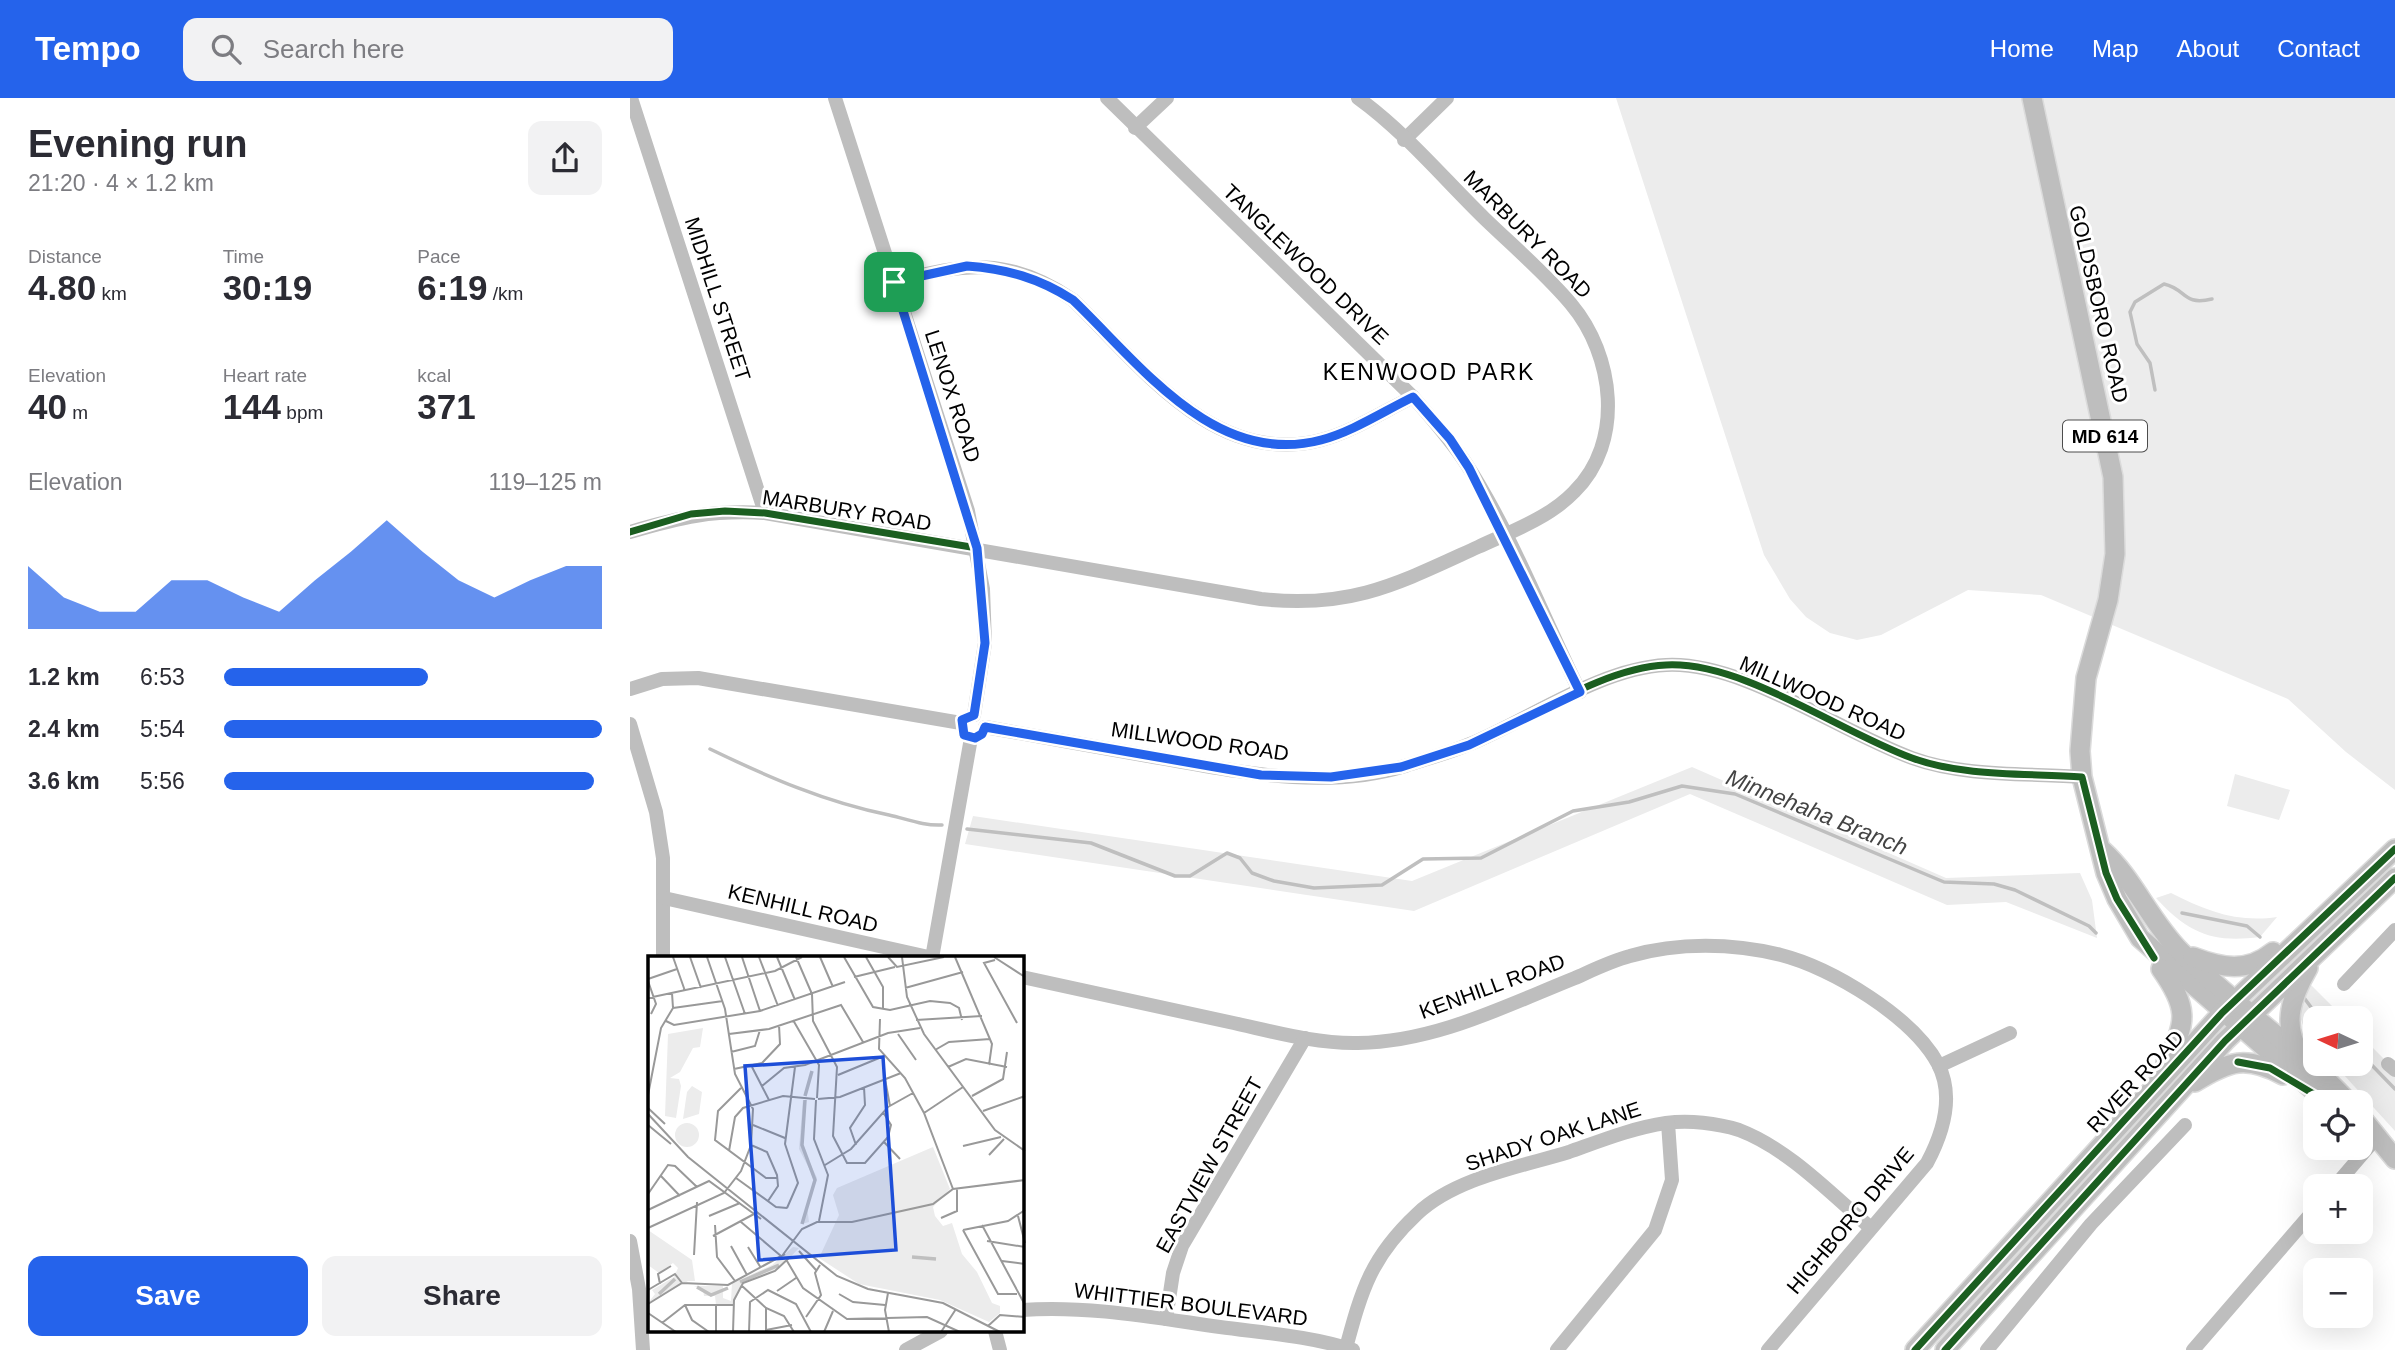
<!DOCTYPE html>
<html lang="en">
<head>
<meta charset="utf-8">
<style>
	:root { --surface:#fff; --page:#f2f2f3; --text:#2b2b33; --muted:#7c7c81; --accent:#2563eb }
	body { margin:0; font-family:Helvetica,sans-serif; background:var(--page); color:var(--text); height:100vh; display:flex; flex-direction:column; font-size:26px; white-space:nowrap }
	* { box-sizing:border-box; margin:0 }
	p { font-size:23px; color:var(--muted) }
	.icon { flex:none; width:38px; height:38px; fill:none; stroke:currentColor; stroke-width:2; stroke-linecap:round; stroke-linejoin:round }
	.map { position:relative; flex:1; overflow:hidden }
	.details { display:flex; flex-direction:column; background:var(--surface); width:630px }
	.details>* { flex:none }
	.needle { width:46px; rotate:274deg }
	.fabs { position:absolute; left:1673px; top:908px; display:grid; gap:14px }
	.fabs a { display:grid; place-items:center; width:70px; height:70px; border-radius:14px; background:var(--surface); box-shadow:0 7px 28px #0002; font-size:35px }
	.pin { position:absolute; display:grid; place-items:center; width:60px; height:60px; color:#fff; margin:-30px; border-radius:14px; box-shadow:0 4px 10px #0006 }
	.round { display:grid; place-items:center; flex:none; width:74px; height:74px; border-radius:14px; background:var(--page) }
	.head { display:flex; align-items:center; justify-content:space-between; height:119px; padding:0 28px }
	h1 { font-size:38px; font-weight:700; line-height:52px }
	.stats { display:grid; grid-template-columns:repeat(3,1fr); gap:10px; height:119px; padding:7px 28px }
	.stats div { display:grid; align-content:center }
	.stats b { font-size:35px; font-weight:700 }
	.stats small { font-size:19px; font-weight:400 }
	.stats p { font-size:19px }
	.chart { height:196px; padding:14px 28px }
	.chart p { display:flex; justify-content:space-between }
	.chart svg { width:100%; height:126px; margin-top:7px; fill:var(--accent); opacity:.7 }
	.primary-button { display:flex; gap:14px; margin-top:auto; padding:14px 28px }
	.primary-button a { flex:1; height:80px; border-radius:14px; background:var(--accent); color:#fff; font-size:28px; font-weight:700; line-height:80px; text-align:center }
	.primary-button a+a { background:var(--page); color:var(--text) }
	ul { padding:0 28px; list-style:none; font-size:23px }
	li { display:grid; grid-template-columns:112px 84px 1fr; align-items:center; height:52px }
	li i { height:18px; border-radius:9px; background:var(--accent) }
	header { display:flex; align-items:center; gap:42px; box-sizing:border-box; height:98px; padding:0 35px; background:var(--accent); color:#fff }
	header strong { font-size:33px }
	nav { display:flex; gap:38px; margin-inline-start:auto; font-size:24px }
	.search { width:490px; height:63px; background:var(--page); display:flex; align-items:center; gap:18px; box-sizing:border-box; padding:0 24px; border-radius:14px; color:var(--muted); font-size:26px }
	main { display:flex; flex:1; min-height:0 }
	.map>svg:first-child { display:block }
	.green { fill:#ececec }
	.lines { fill:none; stroke-linecap:round; stroke-linejoin:round }
	.stream { stroke:#bfbfbf; stroke-width:3.5 }
	.major-casing { stroke:#dbdbdb; stroke-width:22 }
	.minor { stroke:#bebebe; stroke-width:14 }
	.major { stroke:#bebebe; stroke-width:19 }
	.cycleway-casing { stroke:#fff; stroke-width:11 }
	.cycleway { stroke:#1b5e20; stroke-width:7 }
	.route-casing { stroke:#fff; stroke-width:14 }
	.route { stroke:#2563eb; stroke-width:9 }
	.labels { text-anchor:middle; dominant-baseline:central; stroke-width:6; stroke-linejoin:round; paint-order:stroke }
	.shield { fill:#fff; stroke:#4c4c4c; stroke-width:2 }
	.shield-label { font-size:19px; font-weight:bold; fill:#000 }
	.street-label { font-size:21px; fill:#000; stroke:#fff }
	.neighbourhood-label { font-size:23px; letter-spacing:2px; fill:#000; stroke:#fff }
	.water-label { font-size:23px; font-style:italic; fill:#444; stroke:#fff }
	.inset-river { fill:none; stroke:#bfbfbf; stroke-width:3.5 }
	.inset-road { fill:none; stroke:#999; stroke-width:2 }
	.view { fill:#1d4ed8; fill-opacity:0.15; stroke:#1d4ed8; stroke-width:3.5 }
	.inset-edge { fill:none; stroke:#000; stroke-width:3.5 }
</style>
</head>
<body>
<header>
<strong>Tempo</strong>
<div class="search"><svg class="icon" aria-label="search" viewBox="0 0 24 24"><circle cx="10" cy="10" r="6"/><path d="M15 15l6 6"/></svg>Search here</div>
<nav><a>Home</a><a>Map</a><a>About</a><a>Contact</a></nav>
</header>
<main>
<section class="details">
<div class="head"><div><h1>Evening run</h1><p>21:20 · 4 × 1.2 km</p></div><a class="round"><svg class="icon" aria-label="share" viewBox="0 0 24 24"><path d="M12 15V3M7 8l5-5 5 5M5 13v7h14v-7"/></svg></a></div>
<div class="stats">
<div><p>Distance</p><b>4.80<small> km</small></b></div>
<div><p>Time</p><b>30:19</b></div>
<div><p>Pace</p><b>6:19<small> /km</small></b></div>
</div>
<div class="stats">
<div><p>Elevation</p><b>40<small> m</small></b></div>
<div><p>Heart rate</p><b>144<small> bpm</small></b></div>
<div><p>kcal</p><b>371</b></div>
</div>
<div class="chart"><p><span>Elevation</span>119–125 m</p>
<svg viewBox="0 0 160 44" preserveAspectRatio="none"><path d="M0 44V22L10 33L20 38L30 38L40 27L50 27L60 33L70 38L80 27L90 17L100 6L110 17L120 27L130 33L140 27L150 22L160 22V44z"/></svg>
</div>
<ul>
<li><b>1.2 km</b>6:53<i style="width:54%"></i></li>
<li><b>2.4 km</b>5:54<i style="width:100%"></i></li>
<li><b>3.6 km</b>5:56<i style="width:98%"></i></li>
</ul>
<div class="primary-button"><a>Save</a><a>Share</a></div>
</section>
<div class="map">
<svg width="1765" height="1252" viewBox="0 0 1765 1252">
	<rect width="100%" height="100%" fill="#fff"/>
	<g class="green">
		<polygon points="986,0 1765,0 1765,692 1716,654 1658,601 1411,497 1338,492 1251,537 1227,542 1200,535 1176,519 1160,501 1134,457"/>
		<polygon points="1062,669 1316,780 1450,775 1462,802 1467,840 1376,804 1317,807 1060,696 784,813 335,746 343,718 782,783"/>
		<polygon points="1605,676 1660,692 1649,722 1597,708"/>
		<path d="M1541 795C1576 813 1608 825 1647 819L1630 839C1583 845 1559 836 1526 800Z"/>
		<path d="M1678 884 1714 920H1685V945C1666 924 1667 910 1678 884Z"/>
		<polygon points="1731,938 1765,972 1765,1033 1704,966 1731,966"/>
	</g>
	<g class="lines">
		<g class="stream">
			<path d="M1525 292 1520 265 1507 246 1500 214 1505 204 1534 186C1557 191 1552 208 1582 201"/>
			<path d="M80 651C138 679 195 704 259 717 277 721 293 728 312 727"/>
			<polyline points="337,731 461,745 545,778 560,778 597,755 610,760 622,775 644,783 684,790 752,787 793,761 851,760 943,713 999,704 1052,688 1105,696 1314,784 1364,786 1385,792 1459,828 1466,835"/>
			<polyline points="1552,815 1617,828 1630,839"/>
			<polyline points="1672,897 1689,920"/>
			<polyline points="1731,956 1765,991"/>
		</g>
		<g class="major-casing">
			<g id="major">
				<polyline points="1402,0 1483,379 1485,456 1478,502 1456,580 1450,653 1452,679 1476,775 1487,801 1510,840 1697,1004"/>
				<path d="M1473 753C1503 780 1520 823 1551 854 1604 907 1667 949 1718 1004"/>
				<path d="M1563 859C1592 870 1617 875 1643 854"/>
				<path d="M1531 871C1558 909 1558 924 1536 964"/>
				<path d="M1670 956C1651 926 1662 898 1678 870"/>
				<path d="M1565 984C1599 963 1616 957 1653 977"/>
				<polyline points="1731,1019 1765,1061"/>
				<polyline points="1285,1252 1592,915 1765,751"/>
				<polyline points="1315,1252 1595,943 1765,780"/>
			</g>
		</g>
		<g class="minor">
			<polyline points="1,0 135,415"/>
			<polyline points="205,0 338,413 353,491 355,545 344,617"/>
			<path d="M477 0 783 299C802 321 821 342 837 367 882 437 913 519 950 594"/>
			<polyline points="505,30 537,0"/>
			<polyline points="774,42 817,0"/>
			<path d="M264 184C335 165 379 158 443 202 510 267 585 370 691 342 722 334 754 313 783 299"/>
			<path d="M0 434C51 419 82 412 135 415L631 501C722 511 769 485 848 449 880 434 919 420 944 394 995 344 984 257 941 206 915 175 883 148 854 120 814 81 774 33 728 0"/>
			<polyline points="0,591 32,581 68,580 331,625"/>
			<polyline points="0,626 26,714 33,760 33,860"/>
			<path d="M355 629C411 639 468 649 524 659 606 673 693 693 775 668 796 661 819 655 840 646 900 621 971 570 1036 567 1112 563 1208 633 1282 660 1334 679 1397 675 1452 679"/>
			<polyline points="34,800 303,860"/>
			<polyline points="302,860 341,640"/>
			<path d="M392 879C461 894 530 909 599 924 641 933 685 946 728 945 805 944 875 908 945 880 963 872 981 863 1000 858 1048 844 1103 845 1151 857 1202 870 1283 919 1308 966 1325 999 1313 1035 1297 1065L1138 1252"/>
			<polyline points="1714,886 1765,832"/>
			<polyline points="1758,966 1765,972"/>
			<polyline points="1309,968 1380,935"/>
			<polyline points="1705,1088 1747,1039"/>
			<polyline points="0,1143 9,1191 13,1252"/>
			<path d="M392 1212C457 1207 526 1220 590 1229 634 1235 681 1238 723 1252"/>
			<polyline points="536,1221 543,1175 552,1148 675,940"/>
			<polyline points="365,1233 370,1252"/>
			<path d="M716 1250C732 1191 741 1159 787 1116 825 1080 890 1069 939 1054 970 1043 1002 1030 1036 1025 1059 1022 1087 1025 1109 1032 1159 1051 1201 1096 1241 1130"/>
			<polyline points="276,1252 311,1233"/>
			<polyline points="927,1252 1025,1132 1042,1082 1038,1025"/>
			<polyline points="1357,1252 1461,1126 1555,1027"/>
			<polyline points="1563,1252 1685,1111"/>
		</g>
		<use href="#major" class="major"/>
		<g class="cycleway-casing">
			<g id="cycleway">
				<polyline points="0,434 61,416 95,413 135,415 347,450 355,545 344,617"/>
				<path d="M355 629C411 639 468 649 524 659 606 673 693 693 775 668 796 661 819 655 840 646 900 621 971 570 1036 567 1112 563 1208 633 1282 660 1334 679 1397 675 1452 679L1476 775 1487 801 1524 860"/>
				<polyline points="1608,964 1640,970 1697,1004"/>
				<polyline points="1285,1252 1592,915 1765,751"/>
				<polyline points="1315,1252 1595,943 1765,780"/>
			</g>
		</g>
		<use href="#cycleway" class="cycleway"/>
	</g>
	<g class="lines">
		<g class="route-casing">
			<path id="route" d="M337 168C377 171 409 180 443 202 510 266 585 370 691 342 722 334 754 313 783 299L820 341 839 370 950 594 839 647 771 669 701 679 631 677 355 629 352 636 345 640 334 637 332 622 344 617 355 545 347 450 264 184Z"/>
		</g>
		<use href="#route" class="route"/>
	</g>
	<g class="labels">
		<rect class="shield" x="1433" y="322.5" width="84" height="31" rx="5"/>
		<g class="shield-label">
			<text x="1475" y="338">MD 614</text>
		</g>
		<g class="street-label">
			<text transform="translate(898 136) rotate(45)">MARBURY ROAD</text>
			<text transform="translate(676 166) rotate(44)">TANGLEWOOD DRIVE</text>
			<text transform="translate(88 201) rotate(72)">MIDHILL STREET</text>
			<text transform="translate(1469 206) rotate(77)">GOLDSBORO ROAD</text>
			<text transform="translate(323 298) rotate(72)">LENOX ROAD</text>
			<text transform="translate(217 412) rotate(9)">MARBURY ROAD</text>
			<text transform="translate(1193 600) rotate(24)">MILLWOOD ROAD</text>
			<text transform="translate(570 643) rotate(8)">MILLWOOD ROAD</text>
			<text transform="translate(173 810) rotate(13)">KENHILL ROAD</text>
			<text transform="translate(862 888) rotate(-20)">KENHILL ROAD</text>
			<text transform="translate(1505 983) rotate(-47)">RIVER ROAD</text>
			<text transform="translate(923 1038) rotate(-18)">SHADY OAK LANE</text>
			<text transform="translate(579 1067) rotate(-61)">EASTVIEW STREET</text>
			<text transform="translate(1220 1122) rotate(-50)">HIGHBORO DRIVE</text>
			<text transform="translate(561 1206) rotate(7)">WHITTIER BOULEVARD</text>
		</g>
		<g class="neighbourhood-label">
			<text x="799" y="274">KENWOOD PARK</text>
		</g>
		<g class="water-label">
			<text transform="translate(1187 714) rotate(22)">Minnehaha Branch</text>
		</g>
	</g>
	<g transform="translate(18 858)">
		<rect width="376" height="376" fill="#fff"/>
		<path d="M55 72 52 91 45 92 32 116 22 122 31 123 33 130 28 162 17 160 20 78ZM44 130 54 136 51 158 35 163 39 136ZM155 143V192L169 222 159 251 161 266 154 268 166 222 151 193ZM27 179a12 12 0 1 1 24 0a12 12 0 1 1-24 0ZM285 191 302 233 285 251 287 260 295 270 304 267 314 298 329 316 344 347 352 350V357L341 366 292 344 211 328 171 302 191 259 185 239 189 232ZM0 274 44 304 47 325H40L0 347 7 338 4 334 26 321 30 312 25 307 11 317 0 309ZM145 291 151 292 131 313 95 327 85 349H68L67 340H56L55 333 46 330H75V342L83 345 84 327 124 309Z" fill="#ececec"/>
		<path class="inset-river" d="M157 140 164 115M154 268 167 224 154 189 157 144M264 301 288 303M92 326 131 309M49 331 63 339 80 332M11 338 27 323"/>
		<path class="inset-road" d="M25 1 37 35M42 1 53 32M77 1 97 58M94 1 112 55M111 1 130 50M129 1 147 44M148 1 164 38 165 65 189 111 185 180 199 207H217L240 181 243 169 235 156M172 1 185 31M196 1 225 51 242 54 282 45 302 47 311 52 314 64M218 1 235 31V54M240 1 249 11 296 1M254 1 259 41 276 78 347 174 377 195M307 1 344 88 341 109M346 1 377 21M347 4 336 7 369 67M206 21 247 11M0 23 29 13M0 25 8 48 3 58M257 32 315 16M0 42 127 15 154 1M25 52 75 45M232 63 231 93 257 122 276 157 305 233M145 64 171 109 169 142M268 64 334 60M18 65 26 69 112 55 197 26M81 78 121 73 193 49 215 86M250 78 268 104M287 94 301 86 342 83M83 96 107 90 112 74M104 111 121 144M300 111 318 103 359 111M86 113 114 107 132 88 131 69M190 119 236 100M237 123 242 150M114 130 136 112 157 109 240 77 272 72M93 132 70 155 67 184 118 222H130M0 139 13 72 25 52 24 37M324 140 355 123 359 96M170 143 192 141 253 117M168 144 166 183 180 219 171 265M0 152 17 168M335 155 377 140M276 157 315 131M0 158 40 201 189 320 220 333 295 347 352 376M0 169 23 188M105 169 137 182M236 186 252 203M103 189 119 196 129 219 130 230 120 245M208 189 202 172 217 149 216 131M315 190 353 181M81 195 87 161 95 152 135 140 167 143M341 199 356 183M177 209 203 193 240 151 265 137M12 219 32 240M88 222 128 251 139 252M0 238 20 209 27 210 49 231M139 252 150 227 137 188 147 111M0 254 61 225 113 263M61 260 92 247M370 260 377 287M293 262 309 255V233M93 266 133 300M67 269 69 301 87 325M334 269 377 349M0 272 76 237 93 215 103 189 105 153 87 118 77 53 59 1M315 274 350 338H369M315 274 360 265 377 254M65 280 106 258M339 285 377 291M83 290 99 319M100 291 113 312M151 295 168 314M46 299 49 246M134 300 154 273 169 266H204L285 248 305 233 377 224M139 305 155 332 199 363 279 361 312 376M354 305 377 308M12 328 10 318 23 310M93 329 118 352 136 360 146 376M0 334 27 318 34 327M129 335 148 322M240 337 237 354 241 376M191 338 205 346 237 349M0 348 34 327 80 329 137 298M37 349 44 364 61 376M68 349V376M118 352V375M0 357 28 376M158 361 173 339 167 317 172 309M14 367 37 349H85M340 370 352 359 377 361M118 374 144 369M85 376 86 344 95 327 127 315 142 301M101 376 102 346 120 334 148 348 163 376M176 376 185 355M293 376 308 353"/>
		<path class="view" d="M235 101 248 294 111 304 97 110Z"/>
		<rect width="376" height="376" class="inset-edge"/>
	</g>
</svg>
<div class="fabs">
<a><svg class="needle" viewBox="-14 -14 28 28"><path d="M0-13l5 13h-10z" fill="#e53935"/><path d="M0 13l5-13h-10z" fill="#7c7c81"/></svg></a>
<a><svg class="icon" aria-label="locate" viewBox="0 0 24 24"><circle cx="12" cy="12" r="6"/><path d="M12 2v4M12 18v4M2 12h4M18 12h4"/></svg></a>
<a>+</a>
<a>−</a>
</div>
<div class="pin" style="left:264px;top:184px;background:#1e9e55"><svg class="icon" aria-label="arrive" viewBox="0 0 24 24"><path d="M6 21V4h12l-3 4 3 4H6"/></svg></div>
</div>
</main>
</body>
</html>
